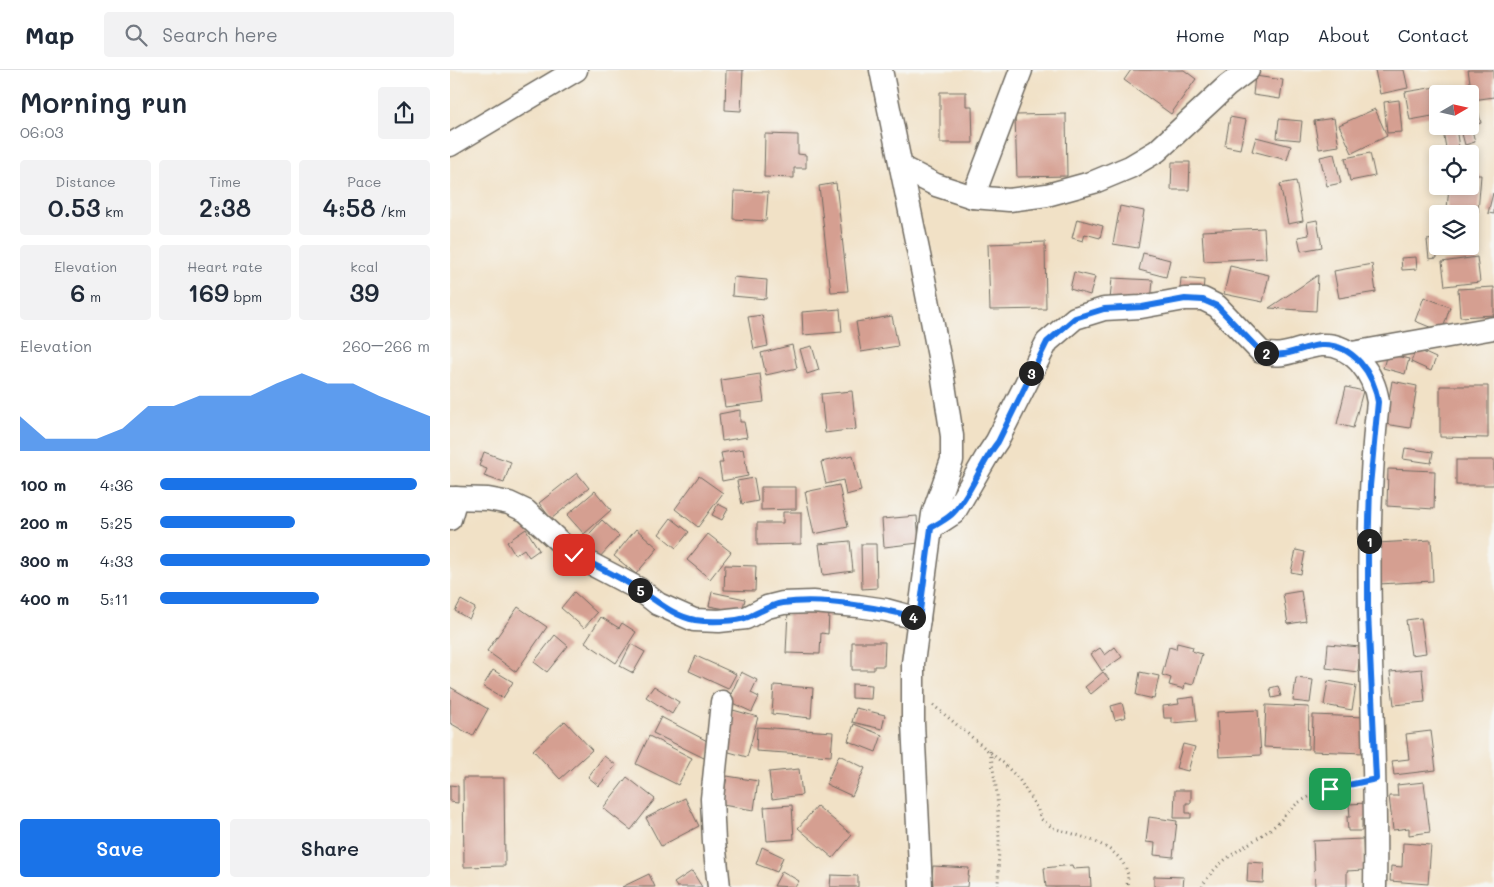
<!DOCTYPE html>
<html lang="en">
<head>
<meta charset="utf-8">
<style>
	:root { --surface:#fff; --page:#f2f2f3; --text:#1f2937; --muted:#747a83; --line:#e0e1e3; --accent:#1a73e8 }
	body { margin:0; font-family:Mali,sans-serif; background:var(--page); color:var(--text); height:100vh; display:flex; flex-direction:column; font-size:19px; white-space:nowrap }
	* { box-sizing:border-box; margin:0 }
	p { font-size:16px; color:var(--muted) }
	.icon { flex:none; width:28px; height:28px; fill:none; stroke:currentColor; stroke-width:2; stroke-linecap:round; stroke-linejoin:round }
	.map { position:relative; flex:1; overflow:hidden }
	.side { display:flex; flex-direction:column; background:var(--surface); width:450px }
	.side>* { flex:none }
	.needle { width:32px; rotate:81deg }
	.tools { position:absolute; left:979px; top:15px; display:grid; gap:10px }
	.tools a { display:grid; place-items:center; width:50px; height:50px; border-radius:5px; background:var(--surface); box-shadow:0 2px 8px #0003; font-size:25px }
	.pin { position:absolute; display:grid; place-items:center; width:42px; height:42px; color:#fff; margin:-21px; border-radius:10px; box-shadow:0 2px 8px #0006 }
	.km { position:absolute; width:25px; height:25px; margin:-12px; border-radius:50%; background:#222; color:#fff; font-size:14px; line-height:25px; text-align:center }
	.round { display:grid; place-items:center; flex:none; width:52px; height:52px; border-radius:5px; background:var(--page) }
	.headline { display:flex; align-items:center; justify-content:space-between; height:85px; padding:0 20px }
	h1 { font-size:28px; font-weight:600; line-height:38px }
	.metrics { display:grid; grid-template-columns:repeat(3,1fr); gap:8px; height:85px; padding:5px 20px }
	.metrics div { display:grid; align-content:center; border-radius:5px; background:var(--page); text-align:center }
	.metrics b { font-size:25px; font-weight:600 }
	.metrics small { font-size:14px; font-weight:400 }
	.metrics p { font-size:14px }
	.chart { height:140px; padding:10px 20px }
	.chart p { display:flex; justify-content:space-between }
	.chart svg { width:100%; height:90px; margin-top:5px; fill:var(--accent); opacity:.7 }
	.action { display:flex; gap:10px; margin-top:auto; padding:10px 20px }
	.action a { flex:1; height:58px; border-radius:5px; background:var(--accent); color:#fff; font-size:20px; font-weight:600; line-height:58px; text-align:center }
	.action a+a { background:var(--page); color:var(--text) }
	ul { padding:0 20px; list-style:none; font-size:16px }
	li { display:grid; grid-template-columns:80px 60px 1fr; align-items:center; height:38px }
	li i { height:12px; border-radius:6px; background:var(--accent) }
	header { display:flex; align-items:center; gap:30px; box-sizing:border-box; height:70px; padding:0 25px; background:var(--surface); border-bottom:1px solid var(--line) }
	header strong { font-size:24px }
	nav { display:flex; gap:28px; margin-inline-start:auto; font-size:18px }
	.search { width:350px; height:45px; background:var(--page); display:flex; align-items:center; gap:12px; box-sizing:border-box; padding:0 18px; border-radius:5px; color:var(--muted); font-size:19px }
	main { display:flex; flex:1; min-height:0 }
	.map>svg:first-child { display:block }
	.building { fill:#d59f91 }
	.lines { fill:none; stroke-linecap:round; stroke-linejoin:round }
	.minor-casing { stroke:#706b61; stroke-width:25 }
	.path { stroke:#706b61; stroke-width:3; stroke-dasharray:1 4; stroke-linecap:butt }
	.minor { stroke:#fff; stroke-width:22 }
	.route-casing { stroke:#fff; stroke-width:10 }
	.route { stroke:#1a73e8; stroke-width:6 }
</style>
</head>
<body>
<header>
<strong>Map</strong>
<div class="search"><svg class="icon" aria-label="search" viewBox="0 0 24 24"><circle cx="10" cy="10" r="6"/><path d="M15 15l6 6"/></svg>Search here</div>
<nav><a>Home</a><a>Map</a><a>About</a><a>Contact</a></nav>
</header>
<main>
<section class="side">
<div class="headline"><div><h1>Morning run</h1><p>06:03</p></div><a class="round"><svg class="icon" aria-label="share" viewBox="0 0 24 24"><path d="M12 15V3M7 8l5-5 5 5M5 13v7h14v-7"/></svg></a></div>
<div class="metrics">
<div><p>Distance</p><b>0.53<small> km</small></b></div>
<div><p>Time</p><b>2:38</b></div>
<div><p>Pace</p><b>4:58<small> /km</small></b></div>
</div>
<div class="metrics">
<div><p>Elevation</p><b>6<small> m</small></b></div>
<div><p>Heart rate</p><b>169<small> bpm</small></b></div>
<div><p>kcal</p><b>39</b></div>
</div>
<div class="chart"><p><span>Elevation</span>260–266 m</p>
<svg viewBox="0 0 160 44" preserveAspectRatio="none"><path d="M0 44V27L10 38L20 38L30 38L40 33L50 22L60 22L70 17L80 17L90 17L100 11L110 6L120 11L130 11L140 17L150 22L160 27V44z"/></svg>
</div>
<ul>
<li><b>100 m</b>4:36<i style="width:95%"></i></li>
<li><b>200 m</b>5:25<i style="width:50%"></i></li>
<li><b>300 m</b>4:33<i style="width:100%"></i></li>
<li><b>400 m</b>5:11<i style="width:59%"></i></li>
</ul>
<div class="action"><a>Save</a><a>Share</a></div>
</section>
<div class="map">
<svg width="1044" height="817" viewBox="0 0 1044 817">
	<rect width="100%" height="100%" fill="#f6f6f2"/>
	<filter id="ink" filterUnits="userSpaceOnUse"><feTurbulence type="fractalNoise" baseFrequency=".02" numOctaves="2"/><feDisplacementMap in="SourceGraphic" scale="10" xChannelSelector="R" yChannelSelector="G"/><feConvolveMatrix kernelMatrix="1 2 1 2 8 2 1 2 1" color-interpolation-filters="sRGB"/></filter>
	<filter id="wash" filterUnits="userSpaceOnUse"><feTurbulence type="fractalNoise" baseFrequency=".0096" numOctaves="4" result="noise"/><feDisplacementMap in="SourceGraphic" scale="20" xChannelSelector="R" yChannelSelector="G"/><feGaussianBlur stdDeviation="1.12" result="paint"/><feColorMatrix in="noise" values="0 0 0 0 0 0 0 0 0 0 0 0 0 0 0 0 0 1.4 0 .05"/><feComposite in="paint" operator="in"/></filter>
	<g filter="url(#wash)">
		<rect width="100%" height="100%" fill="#f1e1c6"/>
		<g id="blocks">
			<g class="building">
				<polygon points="276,0 293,0 291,41 275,40"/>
				<polygon points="681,0 734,0 746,9 721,44 674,10"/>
				<polygon points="925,0 954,0 958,18 930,24"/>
				<polygon points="1018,0 1043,0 1044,27 1023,30"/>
				<polygon points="805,6 833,10 830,29 803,25"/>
				<polygon points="992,16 993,24 988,24 988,45 960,50 955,22"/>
				<polygon points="490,22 516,22 516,36 522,36 523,73 490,73"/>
				<polygon points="949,30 952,62 937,63 934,32"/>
				<polygon points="1026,32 1031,53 1020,56 1020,34"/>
				<polygon points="925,39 937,66 902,83 889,55"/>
				<polygon points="616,44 617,106 567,107 565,45"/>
				<polygon points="780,47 796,50 790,79 775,76"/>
				<polygon points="884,48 889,76 869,79 864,51"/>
				<polygon points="829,49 852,51 850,70 827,68"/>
				<polygon points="1010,56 1021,56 1025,72 1015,75"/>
				<polygon points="1006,58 1010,84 997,84 993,61"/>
				<polygon points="315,64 348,65 348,84 356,85 356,98 344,98 344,108 314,107"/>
				<polygon points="806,67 841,76 837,90 802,81"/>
				<polygon points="920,83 925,106 900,111 895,88"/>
				<polygon points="884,84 891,113 877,116 870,87"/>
				<polygon points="722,92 740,92 739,120 721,120"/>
				<polygon points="1020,105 1031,105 1028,142 997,139 999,116 1020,116"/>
				<polygon points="846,111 853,151 838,154 830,114"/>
				<polygon points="386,113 398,221 381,222 369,116"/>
				<polygon points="284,121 318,122 316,151 283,149"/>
				<polygon points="1043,123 1044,124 1044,144 1038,143"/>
				<polygon points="670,136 694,141 688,178 663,174"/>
				<polygon points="627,149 653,156 650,168 635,164 633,171 622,168"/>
				<polygon points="867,150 872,177 851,181 848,167 859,165 857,152"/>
				<polygon points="814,158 816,188 754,191 752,161"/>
				<polygon points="985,169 987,188 979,189 977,170"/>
				<polygon points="595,172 596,239 540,240 538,174"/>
				<polygon points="996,176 1008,176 1008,182 996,183"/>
				<polygon points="693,183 720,190 716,207 689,200"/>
				<polygon points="966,187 967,199 952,200 951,188"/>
				<polygon points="1027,187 1030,212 995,216 992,192"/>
				<polygon points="922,194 926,222 889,228 884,201"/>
				<polygon points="780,196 819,205 813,232 774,224"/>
				<polygon points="624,202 645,207 640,225 620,219"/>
				<polygon points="868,205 866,241 819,238"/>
				<polygon points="283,207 317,210 316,229 282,226"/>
				<polygon points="662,208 703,210 701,232 660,230"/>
				<polygon points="731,208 754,210 753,222 730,219"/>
				<polygon points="1044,217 1044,245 1010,247 1008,219"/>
				<polygon points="974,227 1000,237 992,262 965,251"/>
				<polygon points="390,239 392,262 353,265 352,242"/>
				<polygon points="312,245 318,276 304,279 298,247"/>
				<polygon points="442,246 448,276 411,282 406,252"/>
				<polygon points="342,275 347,298 316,305 311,283"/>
				<polygon points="362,276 369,300 357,304 350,279"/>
				<polygon points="966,279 986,288 981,301 961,292"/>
				<polygon points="937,284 959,289 955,304 933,298"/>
				<polygon points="310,304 314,332 275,337 271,310"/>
				<polygon points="942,311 967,316 960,358 935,354"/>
				<polygon points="990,316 1038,316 1038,368 990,367"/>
				<polygon points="896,317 913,321 903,358 887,354"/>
				<polygon points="402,321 406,359 375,363 371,324"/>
				<polygon points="290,340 290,352 294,352 297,367 272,371 269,344"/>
				<polygon points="955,378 983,382 981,393 953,389"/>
				<polygon points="293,379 298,406 272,411 269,393 273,393 271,383"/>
				<polygon points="34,382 61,392 54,413 34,406 37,399 29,396"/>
				<polygon points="403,385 411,421 396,425 393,410 376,414 371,392"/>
				<rect x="1006" y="390" width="38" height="25"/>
				<polygon points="938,399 985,401 984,439 937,436"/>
				<polygon points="127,403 139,418 101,449 89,433"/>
				<polygon points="249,406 273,423 248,457 225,439"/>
				<polygon points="304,408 308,431 292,434 287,411"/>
				<polygon points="389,415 398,457 364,464 355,422"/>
				<polygon points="311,417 346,417 346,439 311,440"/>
				<polygon points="145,421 161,440 134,464 117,445"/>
				<polygon points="268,434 278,439 272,450 262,445"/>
				<polygon points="333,442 351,442 351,474 307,475 307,453 333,453"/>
				<polygon points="467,446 469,473 434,477 432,449"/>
				<polygon points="221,448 239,462 226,478 209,464"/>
				<polygon points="152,450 169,466 148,489 131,473"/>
				<polygon points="76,459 89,480 79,487 74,479 65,485 57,472"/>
				<polygon points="186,459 208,478 186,504 164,486"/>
				<polygon points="258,464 281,482 260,509 237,490"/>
				<polygon points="981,470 983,511 929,514 927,473"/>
				<polygon points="400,471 403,501 373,505 369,474"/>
				<polygon points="411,474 426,474 427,518 412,519"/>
				<polygon points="846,480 855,482 851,504 841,502"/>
				<polygon points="275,495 306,496 305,521 274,520"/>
				<polygon points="851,521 856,551 838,554 833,524"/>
				<polygon points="124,522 147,543 134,558 111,538"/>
				<polygon points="262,522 295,529 292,542 259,536"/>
				<polygon points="11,530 25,538 19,549 5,541"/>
				<polygon points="68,537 97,557 66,602 37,581"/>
				<polygon points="338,541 379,543 378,564 371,563 370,584 336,583"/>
				<polygon points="151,547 169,558 172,553 186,562 166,593 135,572"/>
				<polygon points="971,548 976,583 961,585 956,550"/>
				<polygon points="105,565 118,576 97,602 84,592"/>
				<polygon points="402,572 435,572 434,596 424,596 424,600 402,600"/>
				<polygon points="727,573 743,577 742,581 752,584 743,615 735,613 734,619 719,615 721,608 712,605 719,577 726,579"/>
				<polygon points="181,574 195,582 183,603 170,596"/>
				<polygon points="878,574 910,577 908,602 876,598"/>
				<polygon points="665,577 672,587 652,601 641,584 650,578 655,585"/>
				<polygon points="246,586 286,604 278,619 239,601"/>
				<polygon points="972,599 975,632 944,635 940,602"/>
				<polygon points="43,600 63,612 53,628 33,616"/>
				<polygon points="291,602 307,610 301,623 309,627 302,642 278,631"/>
				<polygon points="653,602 659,609 641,624 635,617"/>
				<polygon points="690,602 709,606 704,629 686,625"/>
				<polygon points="846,608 863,610 860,633 843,631"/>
				<polygon points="878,611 906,616 902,640 874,635"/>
				<polygon points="402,614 422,615 421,629 402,628"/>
				<polygon points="324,615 363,618 361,648 322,644"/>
				<polygon points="204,616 229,632 222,644 196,627"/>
				<polygon points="828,616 831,626 822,628 820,618"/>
				<polygon points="0,617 38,639 23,666 0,653"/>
				<polygon points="744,627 747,651 722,653 722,648 714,648 713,636 729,634 728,629"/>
				<polygon points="672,633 676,647 665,650 661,636"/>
				<polygon points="816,635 859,637 858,679 814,677"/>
				<polygon points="406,638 435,645 432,659 402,652"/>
				<polygon points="283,640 308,647 297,687 272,680"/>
				<polygon points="808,640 811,685 769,687 767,642"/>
				<polygon points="863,645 915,647 914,683 862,681"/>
				<polygon points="211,647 263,674 256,689 203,663"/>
				<polygon points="115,651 142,680 110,709 83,680"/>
				<polygon points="404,654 432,665 426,682 398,671"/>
				<polygon points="307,657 383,662 381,686 306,681"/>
				<polygon points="981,661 986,700 944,705 942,691 959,689 956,664"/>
				<polygon points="199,666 242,688 228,715 186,694"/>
				<polygon points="733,674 745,677 738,701 726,698"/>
				<polygon points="389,685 415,698 402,726 376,714"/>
				<polygon points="154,686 166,695 149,716 138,707"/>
				<polygon points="349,699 352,725 322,729 319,702"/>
				<polygon points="277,706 308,711 304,740 272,735"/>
				<polygon points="177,707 205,729 181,760 153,738"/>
				<polygon points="13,708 54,708 55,796 14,797"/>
				<polygon points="974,712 980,762 959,765 959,758 943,760 939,726 948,726 947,715"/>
				<polygon points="0,715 8,716 8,733 0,732"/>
				<polygon points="725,720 741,720 741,733 736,733 736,743 741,743 741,748 724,748"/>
				<polygon points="235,728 249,756 211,776 196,748"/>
				<polygon points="917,733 918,748 912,748 912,761 898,761 897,747 900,747 899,734"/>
				<polygon points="342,735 344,769 317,771 314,737"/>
				<polygon points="367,736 402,765 383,788 348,758"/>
				<polygon points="699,747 727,751 723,787 704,785 705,773 696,772"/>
				<polygon points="913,769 914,800 897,801 897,817 865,817 863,771"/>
				<polygon points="953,773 981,775 978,814 940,811 941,796 952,797"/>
				<polygon points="312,777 333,787 327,802 306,794"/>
				<polygon points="798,792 814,793 813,813 797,812"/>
				<polygon points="622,795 623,799 640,798 641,817 596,817 594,798"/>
				<polygon points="483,796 519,798 517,817 481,817"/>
				<polygon points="242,801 252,817 227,817 224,813"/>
				<polygon points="332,801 349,811 345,817 324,816"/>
				<polygon points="199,804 205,817 172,817"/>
				<polygon points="381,805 408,806 408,817 380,817"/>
				<polygon points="704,806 734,807 733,817 704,817"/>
			</g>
		</g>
	</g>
	<g filter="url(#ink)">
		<use href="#blocks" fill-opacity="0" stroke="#706b61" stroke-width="1"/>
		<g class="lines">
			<g class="minor-casing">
				<g id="minor">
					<polyline points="431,0 475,214 492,302 502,366 502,390 483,444 481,458 463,593 463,653 471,817"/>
					<polyline points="0,75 126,0"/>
					<polyline points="451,97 486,115 523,127 559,130 597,125 644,112 680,97 707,81 777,16 798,0"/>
					<polyline points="523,127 571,0"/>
					<polyline points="902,283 1044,258"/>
					<polyline points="0,428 38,429 59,433 76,441 124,485 189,519 208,534 244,550 269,551 296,548 317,537 333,533 363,532 408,536 436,540 469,549"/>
					<polyline points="0,449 6,428"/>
					<path d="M481 458 504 443 537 386 547 371 597 272 625 248 654 239 691 237 735 229H753L767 236 811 282C835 290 848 277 871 275 903 273 924 304 928 332 909 494 928 655 925 817"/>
					<polyline points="269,817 264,772 262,729 272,632"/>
				</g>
			</g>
			<g class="path">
				<path d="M483 635 553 693 569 709 588 740 591 749 603 758C629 766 671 774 678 805 678 808 677 814 677 817"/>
				<polyline points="540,681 547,723 549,771 548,817"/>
				<path d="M752 817C767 788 797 777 822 758 833 750 841 736 853 730 869 721 887 717 905 714"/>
			</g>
			<use href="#minor" class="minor"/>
		</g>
	</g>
	<g class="lines" filter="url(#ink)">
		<g class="route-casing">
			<path id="route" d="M124 485C146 496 168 506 188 519 206 530 223 546 245 550 258 552 285 552 298 547 310 542 320 535 333 533 374 527 429 538 469 548L481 458C488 453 498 449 504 442 521 424 531 393 548 372L597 272 625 248 654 239 692 237 735 229 753 230 767 236 811 282C835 290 848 277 871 275 903 273 924 304 928 332L920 416 918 487V543L926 709 880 719"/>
		</g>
		<use href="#route" class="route"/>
	</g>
</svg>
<div class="tools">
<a><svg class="needle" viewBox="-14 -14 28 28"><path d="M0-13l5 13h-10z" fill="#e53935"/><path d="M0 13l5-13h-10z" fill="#747a83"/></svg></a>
<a><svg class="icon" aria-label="locate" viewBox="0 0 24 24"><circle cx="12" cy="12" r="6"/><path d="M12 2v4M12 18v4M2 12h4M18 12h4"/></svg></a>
<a><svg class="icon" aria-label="layers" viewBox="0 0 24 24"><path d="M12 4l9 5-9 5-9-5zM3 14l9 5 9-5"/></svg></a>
</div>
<div class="pin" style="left:880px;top:719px;background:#1e9e55"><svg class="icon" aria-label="arrive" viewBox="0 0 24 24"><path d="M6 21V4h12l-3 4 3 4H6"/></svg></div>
<div class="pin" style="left:124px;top:485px;background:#d93025"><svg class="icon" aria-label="check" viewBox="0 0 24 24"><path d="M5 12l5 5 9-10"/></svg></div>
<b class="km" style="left:919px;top:471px">1</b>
<b class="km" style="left:816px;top:283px">2</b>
<b class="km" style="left:581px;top:303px">3</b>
<b class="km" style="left:463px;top:547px">4</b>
<b class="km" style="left:190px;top:520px">5</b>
</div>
</main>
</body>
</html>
